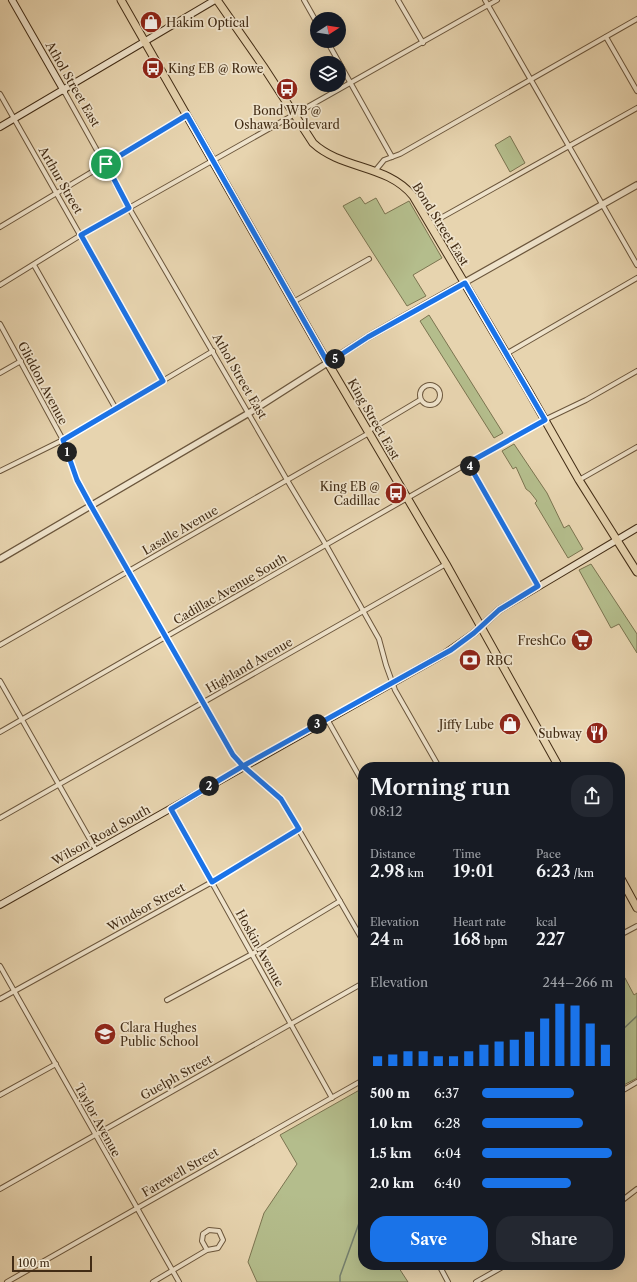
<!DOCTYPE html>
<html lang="en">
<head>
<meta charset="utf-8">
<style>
	:root { --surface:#171b24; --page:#242831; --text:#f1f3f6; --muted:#9ea1a6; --accent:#1a73e8 }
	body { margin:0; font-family:"Libre Caslon Text",serif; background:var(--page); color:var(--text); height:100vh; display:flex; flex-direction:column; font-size:15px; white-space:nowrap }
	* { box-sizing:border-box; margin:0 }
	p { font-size:13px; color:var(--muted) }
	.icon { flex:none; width:22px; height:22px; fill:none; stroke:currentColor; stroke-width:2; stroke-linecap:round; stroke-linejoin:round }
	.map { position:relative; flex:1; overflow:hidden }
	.sheet { position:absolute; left:358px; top:762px; width:267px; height:508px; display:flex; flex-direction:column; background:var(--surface); border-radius:16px; box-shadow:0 4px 16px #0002 }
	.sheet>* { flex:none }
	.needle { width:26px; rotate:78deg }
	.tools { position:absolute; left:310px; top:12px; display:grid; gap:8px }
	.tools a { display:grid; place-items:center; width:36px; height:36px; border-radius:50%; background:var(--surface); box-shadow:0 4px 16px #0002; font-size:20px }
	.scale { position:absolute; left:12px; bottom:10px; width:80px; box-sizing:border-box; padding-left:4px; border:2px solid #422c15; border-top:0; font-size:11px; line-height:14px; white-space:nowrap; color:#422c15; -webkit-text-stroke:3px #efe3cb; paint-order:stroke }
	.pin { position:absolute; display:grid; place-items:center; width:34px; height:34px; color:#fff; margin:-17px; border:2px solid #fff; border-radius:50%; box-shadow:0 1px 4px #0007 }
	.km { position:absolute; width:20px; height:20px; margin:-10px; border-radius:50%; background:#222; color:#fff; font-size:11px; line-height:20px; text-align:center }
	.round { display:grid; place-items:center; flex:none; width:42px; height:42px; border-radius:16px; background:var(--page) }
	.overview { display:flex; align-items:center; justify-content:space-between; height:68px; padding:0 12px }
	h1 { font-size:22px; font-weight:600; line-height:30px }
	.metrics { display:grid; grid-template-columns:repeat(3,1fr); gap:6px; height:68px; padding:4px 12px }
	.metrics div { display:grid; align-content:center }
	.metrics b { font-size:17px; font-weight:600 }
	.metrics small { font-size:11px; font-weight:400 }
	.metrics p { font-size:11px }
	.chart { height:112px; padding:8px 12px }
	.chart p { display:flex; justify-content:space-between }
	.chart svg { width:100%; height:72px; margin-top:4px; stroke:var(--accent); stroke-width:6 }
	.button { display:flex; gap:8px; margin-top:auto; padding:8px 12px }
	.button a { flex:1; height:46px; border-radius:16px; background:var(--accent); color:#fff; font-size:16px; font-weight:600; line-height:46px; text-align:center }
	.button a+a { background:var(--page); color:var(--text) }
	ul { padding:0 12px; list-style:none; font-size:13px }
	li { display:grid; grid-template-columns:64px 48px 1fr; align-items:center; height:30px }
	li i { height:10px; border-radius:5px; background:var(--accent) }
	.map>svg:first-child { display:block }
	.green { fill:#b4bd8c; stroke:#7b7450 }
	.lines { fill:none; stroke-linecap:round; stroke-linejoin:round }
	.stream { stroke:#75806e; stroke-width:1.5 }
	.minor-casing { stroke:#6b563c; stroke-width:6 }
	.tertiary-casing { stroke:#6b563c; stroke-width:8 }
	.secondary-casing { stroke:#422c15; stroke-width:8 }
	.primary-casing { stroke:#422c15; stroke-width:9 }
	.minor { stroke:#efe3cb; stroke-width:4 }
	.tertiary { stroke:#efe3cb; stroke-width:5.5 }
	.secondary { stroke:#efe3cb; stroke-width:6 }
	.primary { stroke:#e7d4af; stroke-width:7 }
	.route-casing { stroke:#fff; stroke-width:8 }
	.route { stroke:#1a73e8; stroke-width:5 }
	.labels { text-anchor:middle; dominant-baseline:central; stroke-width:3.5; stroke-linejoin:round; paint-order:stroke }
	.poi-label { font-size:12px; fill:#422c15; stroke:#efe3cb; text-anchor:start }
	.street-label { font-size:12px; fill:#422c15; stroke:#efe3cb }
</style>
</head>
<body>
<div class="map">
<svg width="637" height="1282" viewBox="0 0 637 1282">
	<rect width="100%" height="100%" fill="#e7d4af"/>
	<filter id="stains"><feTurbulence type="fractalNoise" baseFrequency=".005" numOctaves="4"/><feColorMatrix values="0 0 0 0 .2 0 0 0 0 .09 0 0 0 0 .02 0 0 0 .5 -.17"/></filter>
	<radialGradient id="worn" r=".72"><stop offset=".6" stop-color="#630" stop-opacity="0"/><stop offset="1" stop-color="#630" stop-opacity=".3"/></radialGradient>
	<g class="green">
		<polygon points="510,136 525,163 510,172 495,145"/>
		<polygon points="360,197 365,204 376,198 385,214 409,201 442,258 413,275 426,296 407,306 343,206"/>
		<polygon points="429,315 503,433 494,438 420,321"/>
		<polygon points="514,444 547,493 564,528 569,525 583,549 568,558 535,503 537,501 530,492 526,489 516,467 513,469 502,451"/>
		<polygon points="591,564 637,634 637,653 619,624 611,628 579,570"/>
		<polygon points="620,972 625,978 634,995 637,993 637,1078 620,1087"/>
		<polygon points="363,1088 363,1265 397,1265 408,1282 257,1282 248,1262 264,1213 297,1164 280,1135"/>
	</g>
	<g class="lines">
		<g class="stream">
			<polyline points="620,1032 637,1016"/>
			<polyline points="340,1282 340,1276 363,1212"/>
		</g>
		<g class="minor-casing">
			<g id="minor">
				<polyline points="304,0 317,23"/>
				<polyline points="398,0 423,43"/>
				<polyline points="485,0 637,265"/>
				<polyline points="606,37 637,91"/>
				<polyline points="327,41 392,157"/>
				<polyline points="64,91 129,208 287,480 326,545 379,639 386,665 395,690 439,767"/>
				<polyline points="0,94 163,381"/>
				<polyline points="375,171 384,160 400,154 637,19"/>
				<polyline points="430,224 637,108"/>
				<polyline points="0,227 187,115"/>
				<polyline points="34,265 116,409"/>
				<polyline points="0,285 81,235 497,0"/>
				<polyline points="293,302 369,259"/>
				<polyline points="0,324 63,440 77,480 90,504 233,755 243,766 281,799 363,941"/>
				<polyline points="506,354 637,278"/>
				<polyline points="0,373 21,361"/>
				<circle cx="430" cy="395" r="10"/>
				<polyline points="368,431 420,400"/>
				<polyline points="468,463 538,586"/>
				<polyline points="0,471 63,440 213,351"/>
				<polyline points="579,480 637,447"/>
				<polyline points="0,645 369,433"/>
				<polyline points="0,681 96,850"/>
				<polyline points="327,719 363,783"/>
				<polyline points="0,732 538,423 586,400 637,371"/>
				<polyline points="171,809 332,1098"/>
				<polyline points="0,818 446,564"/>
				<polyline points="620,935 637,926"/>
				<polyline points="0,966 179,1282"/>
				<polyline points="0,999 212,882 299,829"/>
				<polyline points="167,1000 252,954 340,901"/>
				<polyline points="620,1092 637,1082"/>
				<polyline points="0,1095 56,1064"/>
				<polyline points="0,1189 363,983"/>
				<polyline points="620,1202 637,1189"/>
				<polyline points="439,1265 448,1282"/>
				<polyline points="7,1282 363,1080"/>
				<polyline points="153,1282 207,1250 218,1248 223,1240 219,1231 209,1230 203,1234 202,1241 207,1250"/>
				<polyline points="476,1282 506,1265"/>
			</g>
		</g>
		<g class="tertiary-casing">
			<polyline id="tertiary" points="0,559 249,413 368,337 637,185"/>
		</g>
		<g class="secondary-casing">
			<g id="secondary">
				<polyline points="12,0 64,91"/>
				<polyline points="0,127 215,0"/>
				<polyline points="0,905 444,654 474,633 499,610 637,528"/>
			</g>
		</g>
		<g class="primary-casing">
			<g id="primary">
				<polyline points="121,0 325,358 446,564 559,767"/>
				<path d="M217 0 263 66 313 143C342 170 387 164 413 196L529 392 579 480 637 572"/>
				<polyline points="620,877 637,908"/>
			</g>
		</g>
		<use href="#minor" class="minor"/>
		<use href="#tertiary" class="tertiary"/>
		<use href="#secondary" class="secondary"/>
		<use href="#primary" class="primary"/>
	</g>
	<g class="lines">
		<g class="route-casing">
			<polyline id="route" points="106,164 129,208 81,235 163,381 63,440 77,480 90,504 233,755 243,766 171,809 212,882 299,829 281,799 243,766 451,650 474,633 499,610 538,586 468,463 545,420 465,283 368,337 328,363 187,115 106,164"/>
		</g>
		<use href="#route" class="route"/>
	</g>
	<defs>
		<g id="shop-disc" transform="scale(1.15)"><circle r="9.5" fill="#8f2418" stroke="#efe3cb"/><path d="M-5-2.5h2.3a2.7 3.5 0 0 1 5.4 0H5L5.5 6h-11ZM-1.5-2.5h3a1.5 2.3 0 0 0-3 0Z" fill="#fff"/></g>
		<g id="bus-disc" transform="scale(1.15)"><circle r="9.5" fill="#8f2418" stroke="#efe3cb"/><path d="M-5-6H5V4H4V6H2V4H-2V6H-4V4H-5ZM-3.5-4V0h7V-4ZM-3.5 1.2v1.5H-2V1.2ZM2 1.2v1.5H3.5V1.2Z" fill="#fff"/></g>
		<g id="supermarket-disc" transform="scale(1.15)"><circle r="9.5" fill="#8f2418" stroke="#efe3cb"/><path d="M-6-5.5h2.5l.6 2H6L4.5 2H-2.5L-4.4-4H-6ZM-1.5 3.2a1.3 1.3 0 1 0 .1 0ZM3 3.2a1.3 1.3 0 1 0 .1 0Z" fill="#fff"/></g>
		<g id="bank-disc" transform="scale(1.15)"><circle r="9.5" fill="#8f2418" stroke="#efe3cb"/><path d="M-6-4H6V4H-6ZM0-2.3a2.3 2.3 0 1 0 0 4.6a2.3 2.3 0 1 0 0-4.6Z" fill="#fff"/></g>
		<g id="restaurant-disc" transform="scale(1.15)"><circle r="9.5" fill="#8f2418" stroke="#efe3cb"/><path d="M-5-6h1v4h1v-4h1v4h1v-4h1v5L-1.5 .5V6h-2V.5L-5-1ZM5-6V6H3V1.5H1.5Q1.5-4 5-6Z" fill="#fff"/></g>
		<g id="school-disc" transform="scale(1.15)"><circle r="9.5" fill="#8f2418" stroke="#efe3cb"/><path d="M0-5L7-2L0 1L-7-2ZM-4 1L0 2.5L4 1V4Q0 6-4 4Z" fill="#fff"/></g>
	</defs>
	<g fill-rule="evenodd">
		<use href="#shop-disc" x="151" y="22"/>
		<use href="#bus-disc" x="153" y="68"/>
		<use href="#bus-disc" x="287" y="89"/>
		<use href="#bus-disc" x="396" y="493"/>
		<use href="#supermarket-disc" x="582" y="640"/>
		<use href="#bank-disc" x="470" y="660"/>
		<use href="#shop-disc" x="510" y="724"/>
		<use href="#restaurant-disc" x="597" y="733"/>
		<use href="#school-disc" x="105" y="1034"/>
	</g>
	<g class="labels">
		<g class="poi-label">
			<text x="166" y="22">Hakim Optical</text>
			<text x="168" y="68">King EB @ Rowe</text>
			<text x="287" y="110" text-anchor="middle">Bond WB @<tspan x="287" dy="14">Oshawa Boulevard</tspan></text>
			<text x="380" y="486" text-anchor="end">King EB @<tspan x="380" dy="14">Cadillac</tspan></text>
			<text x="566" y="640" text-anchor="end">FreshCo</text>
			<text x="486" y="660">RBC</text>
			<text x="494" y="724" text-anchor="end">Jiffy Lube</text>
			<text x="582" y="733" text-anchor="end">Subway</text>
			<text x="120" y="1027">Clara Hughes<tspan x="120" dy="14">Public School</tspan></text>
		</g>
		<g class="street-label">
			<text transform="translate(73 84) rotate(60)">Athol Street East</text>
			<text transform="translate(61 180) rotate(60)">Arthur Street</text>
			<text transform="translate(441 224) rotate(58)">Bond Street East</text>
			<text transform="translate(240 376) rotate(60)">Athol Street East</text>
			<text transform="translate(43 383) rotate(62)">Gliddon Avenue</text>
			<text transform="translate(374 419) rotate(60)">King Street East</text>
			<text transform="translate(180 530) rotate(-30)">Lasalle Avenue</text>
			<text transform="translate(230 589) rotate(-30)">Cadillac Avenue South</text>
			<text transform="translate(249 665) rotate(-30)">Highland Avenue</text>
			<text transform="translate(101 835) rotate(-29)">Wilson Road South</text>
			<text transform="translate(146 907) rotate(-29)">Windsor Street</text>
			<text transform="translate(260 948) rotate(61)">Hoskin Avenue</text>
			<text transform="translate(176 1077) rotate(-29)">Guelph Street</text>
			<text transform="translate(98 1120) rotate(61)">Taylor Avenue</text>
			<text transform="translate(180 1172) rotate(-30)">Farewell Street</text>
		</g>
	</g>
	<rect width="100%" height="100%" filter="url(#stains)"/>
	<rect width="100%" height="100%" fill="url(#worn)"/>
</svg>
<div class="tools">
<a><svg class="needle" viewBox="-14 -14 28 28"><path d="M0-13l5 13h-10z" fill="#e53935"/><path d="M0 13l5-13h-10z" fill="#9ea1a6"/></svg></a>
<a><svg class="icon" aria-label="layers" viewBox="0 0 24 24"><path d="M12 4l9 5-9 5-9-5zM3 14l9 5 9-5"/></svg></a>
</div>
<div class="scale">100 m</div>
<div class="pin" style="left:106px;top:164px;background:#1e9e55"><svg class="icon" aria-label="arrive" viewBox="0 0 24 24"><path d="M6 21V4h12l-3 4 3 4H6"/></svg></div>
<b class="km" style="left:67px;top:452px">1</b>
<b class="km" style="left:209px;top:786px">2</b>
<b class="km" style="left:317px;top:724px">3</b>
<b class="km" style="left:470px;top:466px">4</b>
<b class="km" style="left:335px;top:359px">5</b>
<section class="sheet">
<div class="overview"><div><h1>Morning run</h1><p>08:12</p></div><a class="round"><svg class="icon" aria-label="share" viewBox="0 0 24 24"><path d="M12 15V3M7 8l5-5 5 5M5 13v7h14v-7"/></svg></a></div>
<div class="metrics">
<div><p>Distance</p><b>2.98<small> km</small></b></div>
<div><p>Time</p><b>19:01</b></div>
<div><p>Pace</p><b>6:23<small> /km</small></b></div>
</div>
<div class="metrics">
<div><p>Elevation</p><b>24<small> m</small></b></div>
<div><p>Heart rate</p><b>168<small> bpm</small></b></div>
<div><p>kcal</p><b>227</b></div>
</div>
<div class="chart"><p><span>Elevation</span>244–266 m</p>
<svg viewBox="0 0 160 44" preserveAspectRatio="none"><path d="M5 44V38M15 44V37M25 44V35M35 44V35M45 44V38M55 44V38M65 44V35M75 44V31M85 44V29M95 44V28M105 44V23M115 44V15M125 44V6M135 44V7M145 44V18M155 44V31"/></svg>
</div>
<ul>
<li><b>500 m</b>6:37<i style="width:70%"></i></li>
<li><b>1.0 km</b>6:28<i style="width:77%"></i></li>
<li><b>1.5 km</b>6:04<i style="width:99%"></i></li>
<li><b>2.0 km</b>6:40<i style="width:68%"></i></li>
</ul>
<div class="button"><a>Save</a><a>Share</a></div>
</section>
</div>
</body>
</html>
